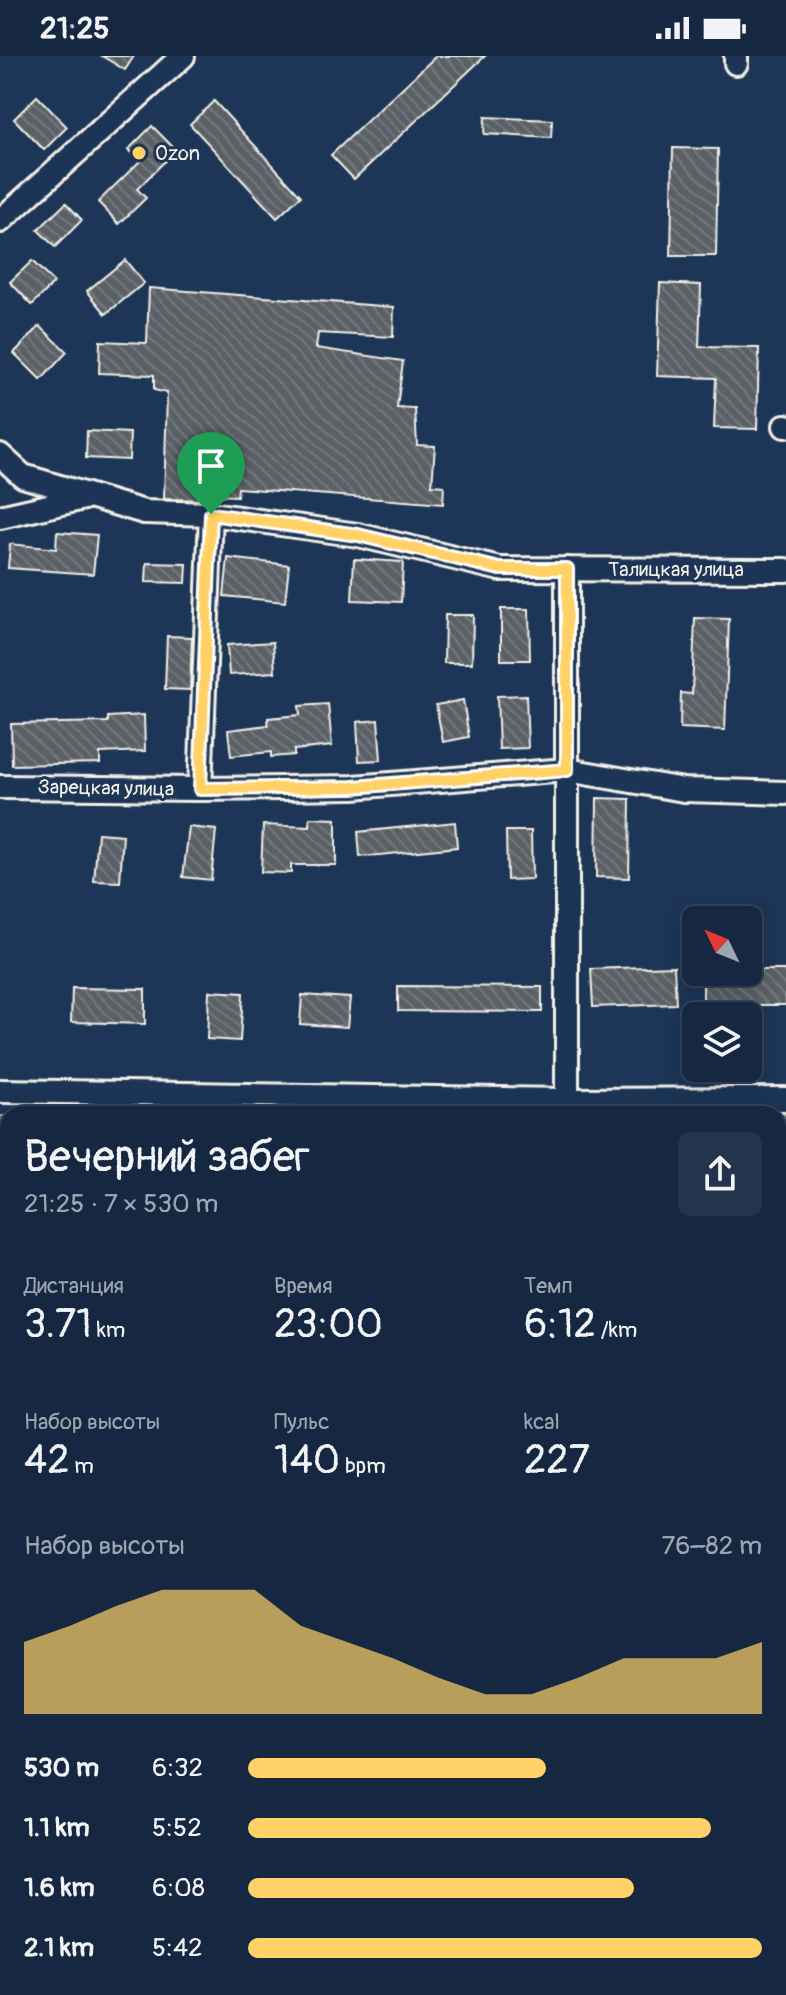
<!DOCTYPE html>
<html lang="ru">
<head>
<meta charset="utf-8">
<style>
	:root { --surface:#162841; --page:#23344c; --text:#f1f3f6; --muted:#9ea6b1; --line:#35445a; --accent:#ffd166 }
	body { margin:0; font-family:Pangolin,sans-serif; background:var(--page); color:var(--text); height:100vh; display:flex; flex-direction:column; font-size:30px; white-space:nowrap }
	* { box-sizing:border-box; margin:0 }
	p { font-size:26px; color:var(--muted) }
	.icon { flex:none; width:44px; height:44px; fill:none; stroke:currentColor; stroke-width:2; stroke-linecap:round; stroke-linejoin:round }
	.map { position:relative; flex:1; overflow:hidden }
	.side { position:absolute; left:0px; top:1050px; width:786px; height:890px; display:flex; flex-direction:column; background:var(--surface); border-radius:24px 24px 0 0; box-shadow:0 4px 20px #0003,0 0 0 2px var(--line) }
	.side>* { flex:none }
	.needle { width:52px; rotate:313deg }
	.buttons { position:absolute; left:682px; top:850px; display:grid; gap:16px }
	.buttons a { display:grid; place-items:center; width:80px; height:80px; border-radius:12px; background:var(--surface); box-shadow:0 4px 20px #0003,0 0 0 2px var(--line); font-size:40px }
	.pin { position:absolute; display:grid; place-items:center; width:68px; height:68px; color:#fff; margin:-82px -34px; border-radius:50% 50% 50% 0; rotate:-45deg; box-shadow:0 0 8px #0007 }
	.pin .icon { rotate:45deg }
	.round { display:grid; place-items:center; flex:none; width:84px; height:84px; border-radius:12px; background:var(--page) }
	.summary { display:flex; align-items:center; justify-content:space-between; height:136px; padding:0 24px }
	h1 { font-size:44px; font-weight:600; line-height:60px }
	.stats { display:grid; grid-template-columns:repeat(3,1fr); gap:12px; height:136px; padding:8px 24px }
	.stats div { display:grid; align-content:center }
	.stats b { font-size:40px; font-weight:600 }
	.stats small { font-size:22px; font-weight:400 }
	.stats p { font-size:22px }
	.chart { height:224px; padding:16px 24px }
	.chart p { display:flex; justify-content:space-between }
	.chart svg { width:100%; height:144px; margin-top:8px; fill:var(--accent); opacity:.7 }
	ul { padding:0 24px; list-style:none; font-size:26px }
	li { display:grid; grid-template-columns:128px 96px 1fr; align-items:center; height:60px }
	li i { height:20px; border-radius:10px; background:var(--accent) }
	.status { display:flex; justify-content:space-between; align-items:center; height:56px; padding:0 40px; background:var(--surface); direction:ltr }
	.status svg { height:22px; fill:currentColor }
	.map>svg:first-child { display:block }
	.grass { fill:url(#grass-dots); stroke:#a4b1ac; stroke-width:2 }
	.forest { fill:url(#forest-crowns); stroke:#a4b1ac; stroke-width:2 }
	.building { fill:url(#building-back-hatch); stroke:#f4f1e8; stroke-width:2 }
	.lines { fill:none; stroke-linecap:round; stroke-linejoin:round }
	.minor-casing { stroke:#f4f1e8; stroke-width:28 }
	.highway-casing { stroke:#f4f1e8; stroke-width:40 }
	.minor { stroke:#1d3557; stroke-width:22 }
	.highway { stroke:#1d3557; stroke-width:34 }
	.route-casing { stroke:#fff; stroke-width:16 }
	.route { stroke:#ffd166; stroke-width:10 }
	.poi-dot { fill:#ffd166; stroke:#1d3557; stroke-width:3 }
	.labels { text-anchor:middle; dominant-baseline:central; stroke-width:6; stroke-linejoin:round; paint-order:stroke }
	.poi-label { font-size:20px; fill:#f4f1e8; stroke:#1d3557; text-anchor:start }
	.street-label { font-size:20px; fill:#f4f1e8; stroke:#1d3557 }
</style>
</head>
<body>
<div class="status"><b>21:25</b><svg viewBox="0 0 49 12"><path d="M0 12V9h3v3zM5 12V6h3v6zM10 12V3h3v9zM15 12V0h3v12zM26 1h20v11H26zM47 4h2v5h-2z"/></svg></div>
<div class="map">
<svg width="786" height="1939" viewBox="0 0 786 1939">
	<defs>
		<pattern id="grass-dots" width="8" height="8" patternUnits="userSpaceOnUse" patternTransform="scale(2)"><rect width="8" height="8" fill="#537170"/><path d="M2 2h.1M6 6h.1" fill="none" stroke="#6c8684" stroke-width="1.8" stroke-linecap="round"/></pattern>
		<pattern id="forest-crowns" width="20" height="18" patternUnits="userSpaceOnUse" patternTransform="scale(2)"><rect width="20" height="18" fill="#537170"/><path d="M2 6a3 3 0 1 1 6 0M12 15a3 3 0 1 1 6 0" fill="none" stroke="#6c8684"/></pattern>
		<pattern id="building-back-hatch" width="6" height="6" patternUnits="userSpaceOnUse" patternTransform="scale(2)"><rect width="6" height="6" fill="#5a6166"/><path d="M-1 5l2 2M0 0l6 6M5-1l2 2" fill="none" stroke="#72787c"/></pattern>
	</defs>
	<rect width="100%" height="100%" fill="#1d3557"/>
	<filter id="ink" filterUnits="userSpaceOnUse"><feTurbulence type="fractalNoise" baseFrequency=".0125" numOctaves="2"/><feDisplacementMap in="SourceGraphic" scale="16" xChannelSelector="R" yChannelSelector="G"/><feConvolveMatrix kernelMatrix="1 2 1 2 8 2 1 2 1" color-interpolation-filters="sRGB"/></filter>
	<g filter="url(#ink)">
		<polygon class="grass" points="0,1060 8,1060 8,1460 0,1465"/>
		<g class="forest">
			<polygon points="668,1057 786,1058 786,1118 778,1121 778,1058 635,1058"/>
			<polygon points="0,1060 8,1060 8,1215 0,1216"/>
			<polygon points="0,1253 8,1254 8,1324 0,1321"/>
		</g>
		<g class="building">
			<polygon points="102,0 134,0 125,14"/>
			<polygon points="436,0 485,0 354,123 331,99"/>
			<polygon points="37,40 67,71 44,94 14,63"/>
			<polygon points="214,45 301,140 277,162 190,68"/>
			<polygon points="485,61 552,64 551,82 484,78"/>
			<polygon points="152,70 176,94 137,133 146,142 119,168 98,146 140,105 128,94"/>
			<polygon points="673,92 718,93 716,200 671,200"/>
			<polygon points="66,147 82,164 55,191 38,174"/>
			<polygon points="125,204 144,227 106,258 87,235"/>
			<polygon points="32,205 54,227 32,249 10,226"/>
			<polygon points="660,227 701,229 699,291 759,292 757,373 714,372 716,322 657,320"/>
			<polygon points="149,232 394,251 393,281 318,277 316,292 403,305 397,352 415,353 417,389 435,390 432,429 444,430 443,448 238,432 237,440 213,439 213,444 164,443 167,337 154,334 154,319 99,317 100,285 147,287"/>
			<polygon points="40,270 67,296 41,324 14,297"/>
			<polygon points="87,375 130,377 129,404 86,402"/>
			<polygon points="57,476 97,479 93,518 8,512 10,488 56,493"/>
			<polygon points="228,502 289,509 285,546 224,540"/>
			<polygon points="354,503 403,506 401,546 352,544"/>
			<polygon points="147,507 187,508 186,527 146,526"/>
			<polygon points="501,553 529,553 530,604 501,604"/>
			<polygon points="445,559 473,559 472,607 444,607"/>
			<polygon points="695,562 729,563 725,674 680,672 681,637 692,638"/>
			<polygon points="167,580 192,581 190,634 165,633"/>
			<polygon points="273,586 275,616 229,619 227,589"/>
			<polygon points="526,639 528,692 499,693 497,640"/>
			<polygon points="463,644 469,681 443,686 436,649"/>
			<polygon points="328,648 332,690 294,694 294,699 271,701 271,696 231,700 228,674 268,669 268,662 300,659 299,650"/>
			<polygon points="144,659 145,695 100,697 100,707 12,709 11,668 108,666 108,661"/>
			<polygon points="378,664 381,704 359,705 357,666"/>
			<polygon points="597,742 630,743 629,822 596,821"/>
			<polygon points="310,762 336,763 336,809 291,809 291,817 261,816 263,769 310,771"/>
			<polygon points="455,766 457,791 360,801 358,776"/>
			<polygon points="189,771 216,774 211,824 183,821"/>
			<polygon points="506,775 531,775 532,823 507,824"/>
			<polygon points="98,777 123,779 120,826 94,825"/>
			<polygon points="674,910 676,948 593,951 591,913"/>
			<polygon points="748,914 786,914 786,949 703,949 703,916 748,916"/>
			<polygon points="398,930 542,931 542,956 398,955"/>
			<polygon points="72,932 145,933 145,968 71,966"/>
			<polygon points="209,935 243,937 240,985 207,983"/>
			<polygon points="302,939 350,942 347,971 300,968"/>
		</g>
		<g class="lines">
			<g class="minor-casing">
				<g id="minor">
					<polyline points="736,7 736,0"/>
					<polyline points="0,165 183,0"/>
					<polyline points="785,370 786,370"/>
					<polyline points="0,399 23,420 144,456 211,458 358,479 500,513 786,514"/>
					<polyline points="0,461 84,442"/>
					<polyline points="567,513 567,1044"/>
					<polyline points="0,731 200,733 353,731 567,714 684,734 786,737"/>
					<polyline points="200,733 211,458"/>
					<polyline points="0,1035 567,1044 786,1043"/>
					<polyline points="778,1671 786,1670"/>
				</g>
			</g>
			<g class="highway-casing">
				<g id="highway">
					<polyline points="778,1144 786,1140"/>
					<polyline points="0,1600 8,1595"/>
				</g>
			</g>
			<use href="#minor" class="minor"/>
			<use href="#highway" class="highway"/>
		</g>
	</g>
	<g class="lines" filter="url(#ink)">
		<g class="route-casing">
			<polygon id="route" points="211,458 358,479 500,513 567,513 567,714 353,731 200,733"/>
		</g>
		<use href="#route" class="route"/>
	</g>
	<circle class="poi-dot" cx="139" cy="97" r="8"/>
	<g class="labels">
		<g class="poi-label">
			<text x="155" y="97">Ozon</text>
		</g>
		<g class="street-label">
			<text x="676" y="513">Талицкая улица</text>
			<text transform="translate(106 732) rotate(1)">Зарецкая улица</text>
		</g>
	</g>
</svg>
<div class="buttons">
<a><svg class="needle" viewBox="-14 -14 28 28"><path d="M0-13l5 13h-10z" fill="#e53935"/><path d="M0 13l5-13h-10z" fill="#9ea6b1"/></svg></a>
<a><svg class="icon" aria-label="layers" viewBox="0 0 24 24"><path d="M12 4l9 5-9 5-9-5zM3 14l9 5 9-5"/></svg></a>
</div>
<div class="pin" style="left:211px;top:458px;background:#1e9e55"><svg class="icon" aria-label="arrive" viewBox="0 0 24 24"><path d="M6 21V4h12l-3 4 3 4H6"/></svg></div>
<section class="side">
<div class="summary"><div><h1>Вечерний забег</h1><p>21:25 · 7 × 530 m</p></div><a class="round"><svg class="icon" aria-label="share" viewBox="0 0 24 24"><path d="M12 15V3M7 8l5-5 5 5M5 13v7h14v-7"/></svg></a></div>
<div class="stats">
<div><p>Дистанция</p><b>3.71<small> km</small></b></div>
<div><p>Время</p><b>23:00</b></div>
<div><p>Темп</p><b>6:12<small> /km</small></b></div>
</div>
<div class="stats">
<div><p>Набор высоты</p><b>42<small> m</small></b></div>
<div><p>Пульс</p><b>140<small> bpm</small></b></div>
<div><p>kcal</p><b>227</b></div>
</div>
<div class="chart"><p><span>Набор высоты</span>76–82 m</p>
<svg viewBox="0 0 160 44" preserveAspectRatio="none"><path d="M0 44V22L10 17L20 11L30 6L40 6L50 6L60 17L70 22L80 27L90 33L100 38L110 38L120 33L130 27L140 27L150 27L160 22V44z"/></svg>
</div>
<ul>
<li><b>530 m</b>6:32<i style="width:58%"></i></li>
<li><b>1.1 km</b>5:52<i style="width:90%"></i></li>
<li><b>1.6 km</b>6:08<i style="width:75%"></i></li>
<li><b>2.1 km</b>5:42<i style="width:100%"></i></li>
</ul>
</section>
</div>
</body>
</html>
